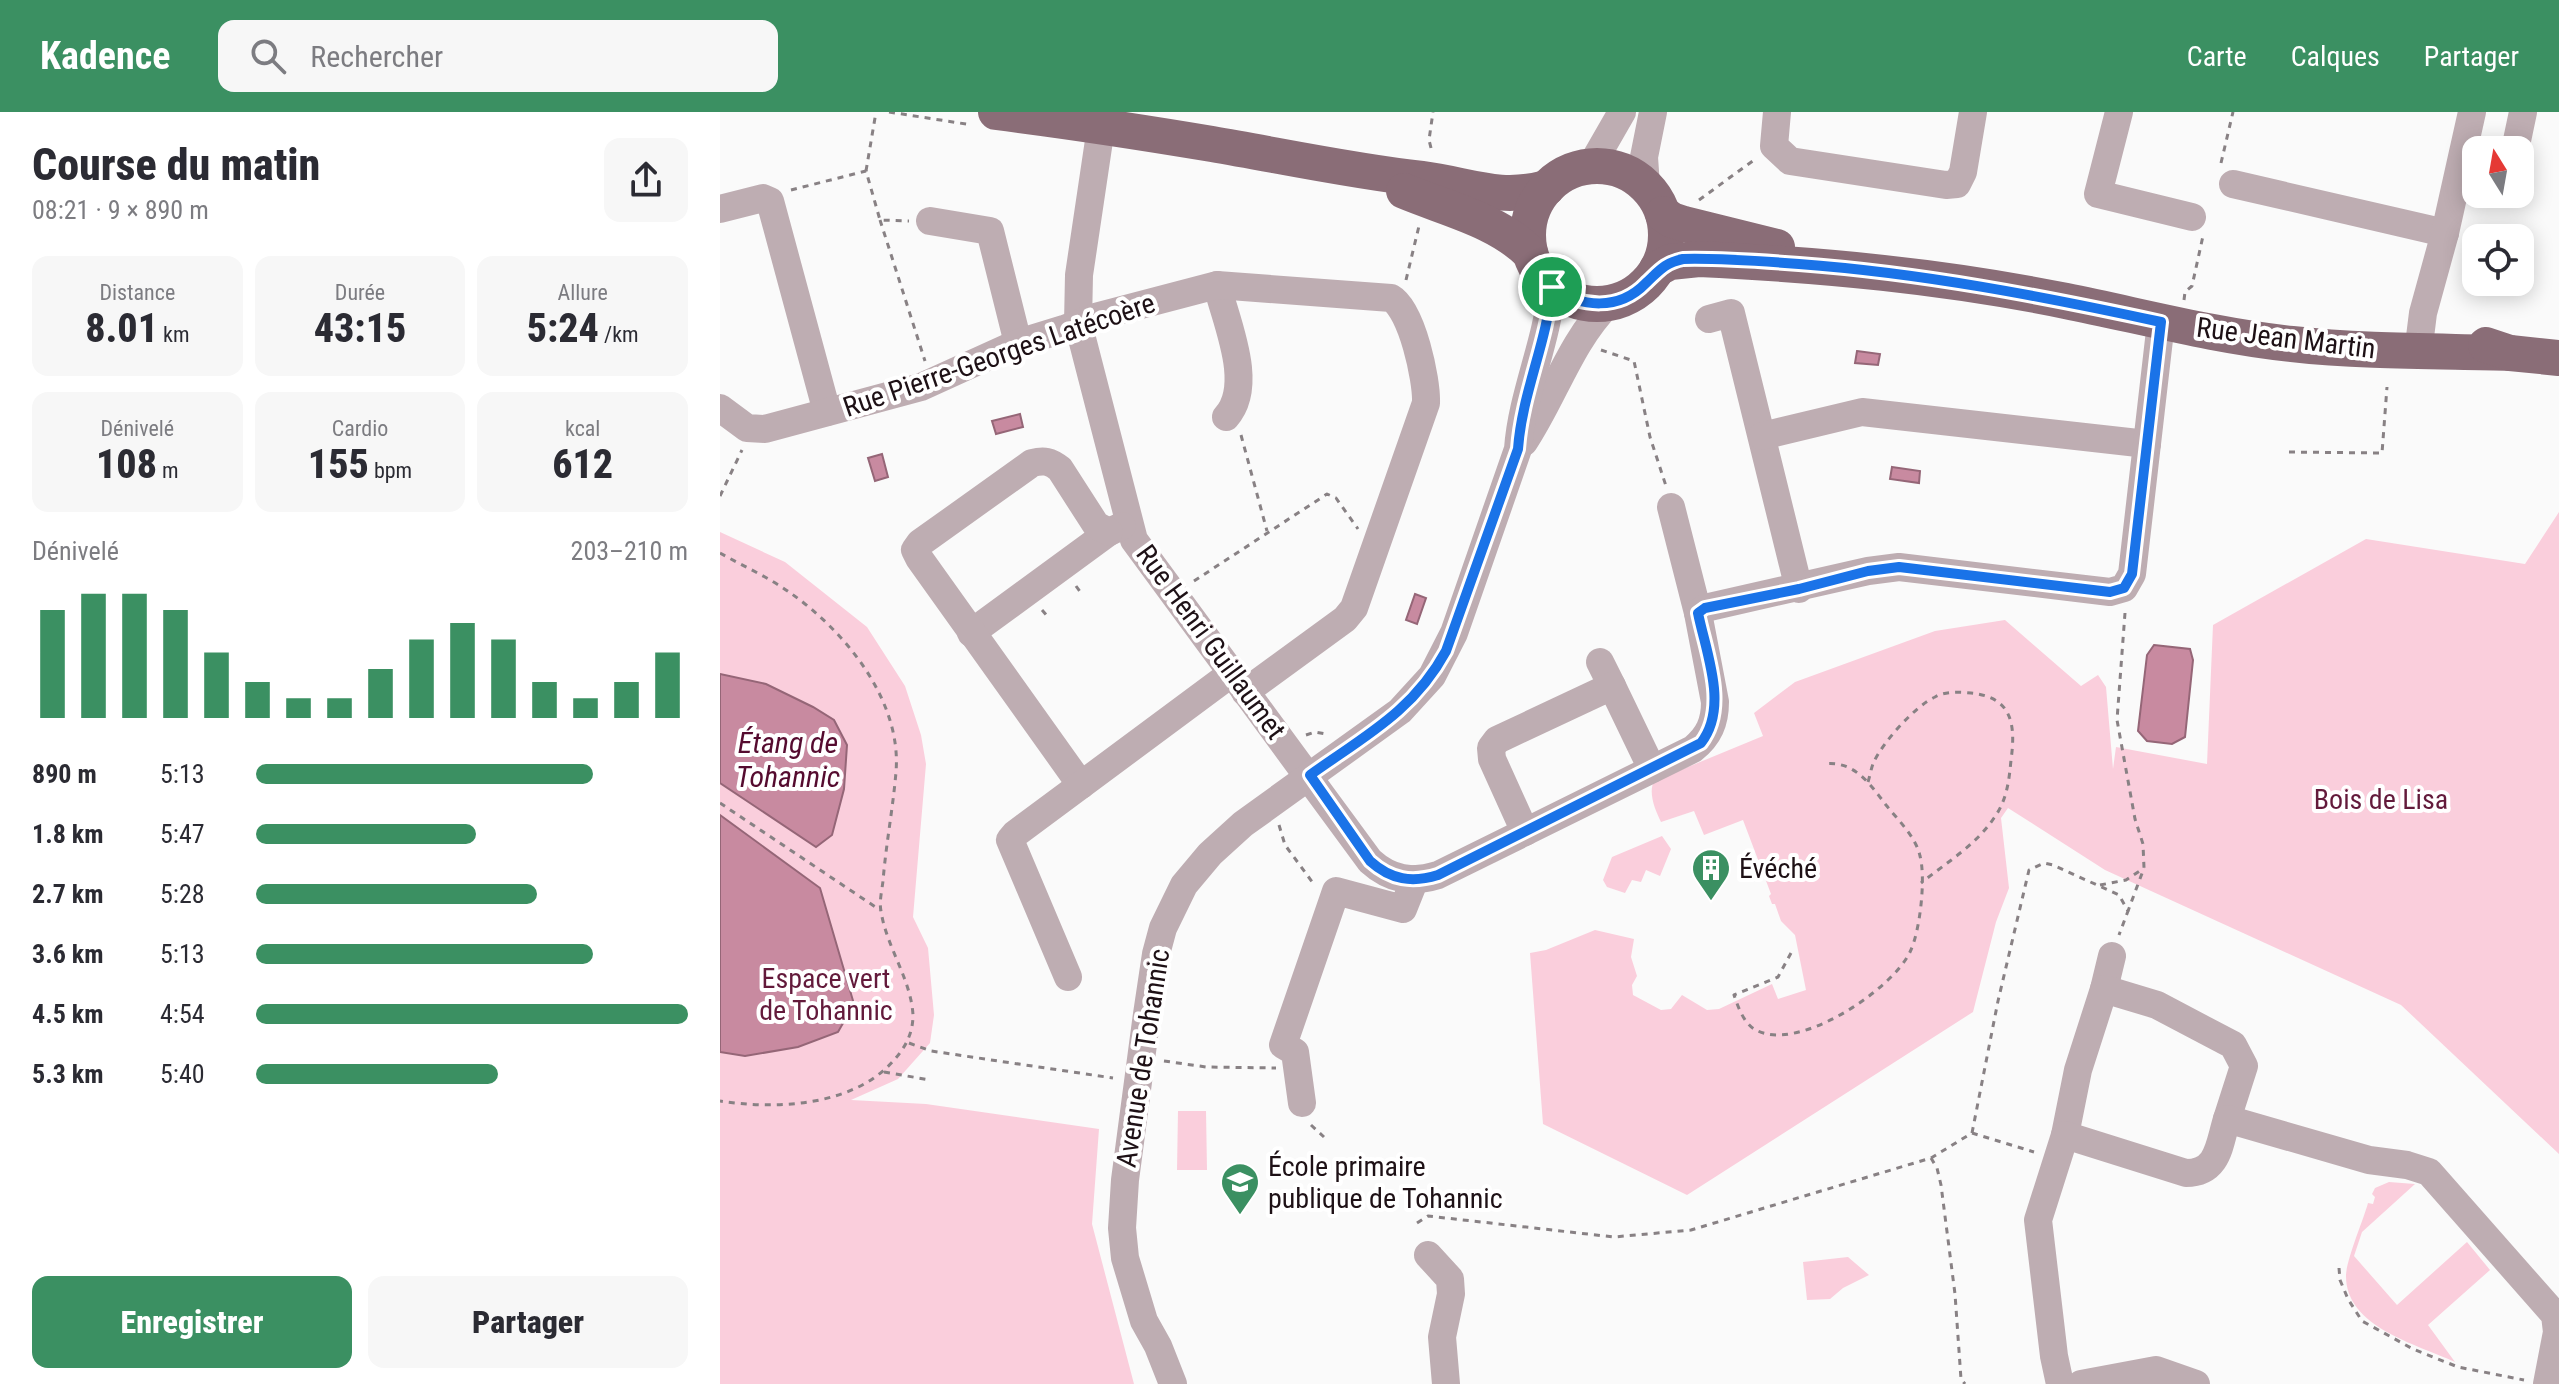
<!DOCTYPE html>
<html lang="fr">
<head>
<meta charset="utf-8">
<style>
	:root { --surface:#fff; --page:#f7f7f7; --text:#2b2b33; --muted:#7c7c81; --accent:#3b9062 }
	body { margin:0; font-family:"Roboto Condensed",sans-serif; background:var(--page); color:var(--text); height:100vh; display:flex; flex-direction:column; font-size:30px; white-space:nowrap }
	* { box-sizing:border-box; margin:0 }
	p { font-size:26px; color:var(--muted) }
	.icon { flex:none; width:44px; height:44px; fill:none; stroke:currentColor; stroke-width:2; stroke-linecap:round; stroke-linejoin:round }
	.map { position:relative; flex:1; overflow:hidden }
	.panel { display:flex; flex-direction:column; background:var(--surface); width:720px }
	.panel>* { flex:none }
	.needle { width:52px; rotate:349deg }
	.controls { position:absolute; left:1742px; top:24px; display:grid; gap:16px }
	.controls a { display:grid; place-items:center; width:72px; height:72px; border-radius:16px; background:var(--surface); box-shadow:0 4px 20px #0003; font-size:40px }
	.pin { position:absolute; display:grid; place-items:center; width:68px; height:68px; color:#fff; margin:-34px; border:4px solid #fff; border-radius:50%; box-shadow:0 2px 8px #0007 }
	.round { display:grid; place-items:center; flex:none; width:84px; height:84px; border-radius:16px; background:var(--page) }
	.summary { display:flex; align-items:center; justify-content:space-between; height:136px; padding:0 32px }
	h1 { font-size:44px; font-weight:800; line-height:60px }
	.figures { display:grid; grid-template-columns:repeat(3,1fr); gap:12px; height:136px; padding:8px 32px }
	.figures div { display:grid; align-content:center; border-radius:16px; background:var(--page); text-align:center }
	.figures b { font-size:40px; font-weight:800 }
	.figures small { font-size:22px; font-weight:400 }
	.figures p { font-size:22px }
	.chart { height:224px; padding:16px 32px }
	.chart p { display:flex; justify-content:space-between }
	.chart svg { width:100%; height:144px; margin-top:8px; stroke:var(--accent); stroke-width:6 }
	.action { display:flex; gap:16px; margin-top:auto; padding:16px 32px }
	.action a { flex:1; height:92px; border-radius:16px; background:var(--accent); color:#fff; font-size:32px; font-weight:800; line-height:92px; text-align:center }
	.action a+a { background:var(--page); color:var(--text) }
	ul { padding:0 32px; list-style:none; font-size:26px }
	li { display:grid; grid-template-columns:128px 96px 1fr; align-items:center; height:60px }
	li i { height:20px; border-radius:10px; background:var(--accent) }
	header { display:flex; align-items:center; gap:48px; box-sizing:border-box; height:112px; padding:0 40px; background:var(--accent); color:#fff }
	header strong { font-size:38px }
	nav { display:flex; gap:44px; margin-inline-start:auto; font-size:28px }
	.search { width:560px; height:72px; background:var(--page); display:flex; align-items:center; gap:20px; box-sizing:border-box; padding:0 28px; border-radius:16px; color:var(--muted); font-size:30px }
	main { display:flex; flex:1; min-height:0 }
	.map>svg:first-child { display:block }
	.green { fill:#facedc }
	.water { fill:#c88aa0; stroke:#956677; stroke-width:2 }
	.lines { fill:none; stroke-linecap:round; stroke-linejoin:round }
	.path { stroke:#888184; stroke-width:3; stroke-dasharray:6 6; stroke-linecap:butt }
	.minor { stroke:#beadb2; stroke-width:28 }
	.major { stroke:#8a6d77; stroke-width:36 }
	.route-casing { stroke:#fff; stroke-width:16 }
	.route { stroke:#1a73e8; stroke-width:10 }
	.labels { text-anchor:middle; dominant-baseline:central; stroke-width:8; stroke-linejoin:round; paint-order:stroke }
	.street-label { font-size:28px; fill:#1e1116; stroke:#fff }
	.park-label { font-size:28px; fill:#631a3b; stroke:#fff }
	.poi-label { font-size:28px; fill:#1e1116; stroke:#fff; text-anchor:start }
	.water-label { font-size:30px; font-style:italic; fill:#550b2f; stroke:#fff }
</style>
</head>
<body>
<header>
<strong>Kadence</strong>
<div class="search"><svg class="icon" aria-label="search" viewBox="0 0 24 24"><circle cx="10" cy="10" r="6"/><path d="M15 15l6 6"/></svg>Rechercher</div>
<nav><a>Carte</a><a>Calques</a><a>Partager</a></nav>
</header>
<main>
<section class="panel">
<div class="summary"><div><h1>Course du matin</h1><p>08:21 · 9 × 890 m</p></div><a class="round"><svg class="icon" aria-label="share" viewBox="0 0 24 24"><path d="M12 15V3M7 8l5-5 5 5M5 13v7h14v-7"/></svg></a></div>
<div class="figures">
<div><p>Distance</p><b>8.01<small> km</small></b></div>
<div><p>Durée</p><b>43:15</b></div>
<div><p>Allure</p><b>5:24<small> /km</small></b></div>
</div>
<div class="figures">
<div><p>Dénivelé</p><b>108<small> m</small></b></div>
<div><p>Cardio</p><b>155<small> bpm</small></b></div>
<div><p>kcal</p><b>612</b></div>
</div>
<div class="chart"><p><span>Dénivelé</span>203–210 m</p>
<svg viewBox="0 0 160 44" preserveAspectRatio="none"><path d="M5 44V11M15 44V6M25 44V6M35 44V11M45 44V24M55 44V33M65 44V38M75 44V38M85 44V29M95 44V20M105 44V15M115 44V20M125 44V33M135 44V38M145 44V33M155 44V24"/></svg>
</div>
<ul>
<li><b>890 m</b>5:13<i style="width:78%"></i></li>
<li><b>1.8 km</b>5:47<i style="width:51%"></i></li>
<li><b>2.7 km</b>5:28<i style="width:65%"></i></li>
<li><b>3.6 km</b>5:13<i style="width:78%"></i></li>
<li><b>4.5 km</b>4:54<i style="width:100%"></i></li>
<li><b>5.3 km</b>5:40<i style="width:56%"></i></li>
</ul>
<div class="action"><a>Enregistrer</a><a>Partager</a></div>
</section>
<div class="map">
<svg width="1839" height="1272" viewBox="0 0 1839 1272">
	<rect width="100%" height="100%" fill="#fafafa"/>
	<g class="green">
		<path d="M1839 400V1042L1681 893 1385 758 1288 696 1281 706 1289 776 1276 810 1253 900 967 1083 823 1012 810 841 826 838 875 818 914 827 911 845 917 864 912 873 913 883 941 898 951 897 962 883 987 898 999 897 1052 872 1058 887 1086 878 1075 823 1061 809 1055 792H1052L1049 784 1051 782 1023 708 984 723 974 699 941 710C935 698 928 681 934 669L1043 624 1034 601 1075 570 1215 519 1285 508 1361 574 1378 563 1386 575 1393 657 1396 635 1487 652 1493 513 1646 427 1805 452Z"/>
		<polygon points="0,420 65,450 147,515 185,574 201,623 206,652 193,805 208,836 214,903 210,931 178,967 131,988 206,992 379,1017 372,1112 414,1272 0,1272"/>
		<polygon points="942,724 951,737 940,764 926,758 921,770 912,768 905,781 887,775 883,768 892,745"/>
		<polygon points="458,999 486,999 487,1058 457,1058"/>
		<path d="M1669 1070 1695 1072 1642 1120 1634 1144 1677 1193 1747 1130 1770 1158 1708 1213 1735 1250C1696 1232 1625 1215 1626 1163 1627 1146 1643 1109 1648 1091L1653 1092 1655 1085 1652 1082 1655 1076Z"/>
		<polygon points="1128,1145 1149,1163 1123,1176 1110,1187 1087,1188 1083,1150"/>
	</g>
	<g class="water">
		<polygon points="1137,239 1160,242 1158,253 1135,251"/>
		<polygon points="300,302 303,315 276,322 272,309"/>
		<polygon points="162,342 168,365 155,369 148,346"/>
		<polygon points="1172,355 1200,359 1199,371 1170,367"/>
		<polygon points="695,482 706,486 697,512 686,508"/>
		<polygon points="1434,533 1470,537 1473,548 1465,625 1452,632 1427,629 1418,619 1427,543"/>
		<polygon points="0,562 46,572 93,595 114,608 127,633 124,677 112,723 96,735 0,671"/>
		<polygon points="0,703 100,776 134,892 118,920 78,935 25,944 0,940"/>
	</g>
	<g class="lines">
		<g class="path">
			<polyline points="169,0 252,13"/>
			<polyline points="711,36 709,28 713,0"/>
			<polyline points="1501,51 1513,0"/>
			<polyline points="146,59 156,0"/>
			<polyline points="71,78 146,59 160,108 189,109"/>
			<polyline points="979,88 1034,48"/>
			<polyline points="160,108 205,249"/>
			<polyline points="686,168 699,114"/>
			<polyline points="1464,188 1465,180 1472,174 1483,124"/>
			<polyline points="881,238 914,249 930,325 946,374"/>
			<polyline points="521,323 547,419"/>
			<polyline points="1569,340 1662,341 1667,275"/>
			<polyline points="0,384 22,338"/>
			<path d="M0 441C23 454 48 465 69 480 124 518 182 588 176 660 173 696 166 732 163 769 162 778 159 790 161 799 166 834 191 867 193 903 193 921 186 934 175 947 135 994 58 998 0 989"/>
			<polyline points="474,469 607,382 616,386 638,417"/>
			<polyline points="356,474 361,481"/>
			<polyline points="322,498 328,505"/>
			<polyline points="1405,501 1397,608 1415,707 1423,732 1424,756 1408,799"/>
			<polyline points="586,623 595,620 606,622"/>
			<path d="M1148 670C1150 664 1151 657 1153 652 1161 632 1195 594 1215 585 1225 579 1240 580 1251 581 1292 585 1296 612 1291 648 1289 669 1287 688 1274 706 1256 733 1226 751 1201 771"/>
			<polyline points="0,691 160,798"/>
			<polyline points="559,713 565,733 593,771"/>
			<polyline points="1380,773 1406,768 1424,756"/>
			<path d="M1071 841 1058 865 1014 883C1018 895 1024 912 1036 918 1078 941 1172 878 1190 840 1200 820 1206 766 1200 744 1196 725 1178 708 1166 693 1150 672 1134 648 1104 652"/>
			<polyline points="189,931 211,939 393,966"/>
			<polyline points="444,949 486,955 556,956"/>
			<polyline points="164,960 210,968"/>
			<polyline points="591,1013 604,1025"/>
			<polyline points="1252,1021 1278,889 1309,758 1324,751 1333,753 1399,783 1408,799 1399,823"/>
			<polyline points="1211,1046 1217,1056 1221,1073 1235,1182 1241,1267 1245,1272"/>
			<polyline points="697,1111 708,1104 894,1125 971,1118 1211,1046 1252,1021 1314,1040"/>
			<polyline points="1619,1156 1620,1168 1628,1187 1642,1209 1693,1237 1738,1255 1804,1268"/>
		</g>
		<g class="minor">
			<polyline points="1057,0 1054,34 1070,49 1226,73 1237,72 1243,60 1253,0"/>
			<polyline points="1399,0 1378,82 1472,105"/>
			<path d="M381 15 359 163 358 211 414 428 650 749C671 768 692 771 718 763L973 637C989 624 995 610 995 590L978 501 951 395"/>
			<polyline points="1795,38 1803,0"/>
			<polyline points="871,54 902,0"/>
			<polyline points="1513,72 1725,121"/>
			<polyline points="926,74 924,45 933,0"/>
			<polyline points="0,97 43,86 50,89 107,300"/>
			<polyline points="210,109 270,119 298,231"/>
			<path d="M497 173C506 210 535 273 506 305"/>
			<polyline points="989,207 1011,201 1079,477"/>
			<polyline points="1700,225 1703,201 1725,121 1752,0"/>
			<path d="M0 296 27 316 45 317 201 275 298 231 344 217 375 205 497 173 671 186C692 198 707 268 706 291L634 496 625 507 525 580"/>
			<polyline points="1042,324 1142,300 1427,332"/>
			<path d="M804 330C834 285 850 230 889 191"/>
			<polyline points="978,501 985,496 1148,459 1179,455 1390,480 1404,476 1412,462 1441,210"/>
			<polyline points="251,521 389,420 402,414"/>
			<polyline points="880,550 892,574"/>
			<path d="M361 673 199 446 195 438 200 431 312 351C324 348 330 349 340 357L376 413 389 420"/>
			<polyline points="805,720 772,647 771,636 777,628 892,574 932,657"/>
			<polyline points="348,865 290,728 295,722 512,561"/>
			<polyline points="1384,877 1392,844"/>
			<polyline points="582,991 575,940 563,933 616,779 683,797 695,767"/>
			<polyline points="1345,1023 1358,958 1384,877 1437,893 1513,933 1524,954 1507,1007"/>
			<polyline points="708,1143 730,1167 731,1182 722,1225 726,1272"/>
			<path d="M453 1272 438 1234 424 1209 405 1146 402 1116 405 1068 427 902 436 842 443 816 464 773 490 742 523 712 680 599 712 564 734 521 798 337C802 282 827 231 832 175"/>
			<path d="M1340 1272 1334 1244 1318 1108 1345 1023 1466 1061C1499 1061 1499 1032 1507 1007L1649 1048 1687 1053 1709 1060 1835 1203 1837 1220 1827 1272"/>
			<polyline points="1361,1272 1436,1258 1476,1272"/>
		</g>
		<g class="major">
			<path d="M276 0C348 9 420 20 492 32 562 44 631 59 702 67 749 73 778 89 827 76"/>
			<circle cx="877" cy="123" r="69"/>
			<path d="M684 79C727 97 777 108 810 141"/>
			<polyline points="943,102 952,108 964,112 1057,135"/>
			<path d="M937 157 950 150 979 147C1103 153 1223 164 1346 189 1421 204 1495 224 1572 232 1644 240 1717 239 1790 241"/>
			<polyline points="1766,233 1790,241 1839,246"/>
		</g>
	</g>
	<g class="lines">
		<g class="route-casing">
			<path id="route" d="M963 147C1001 146 1040 149 1079 152 1201 161 1321 184 1441 210L1412 462 1404 476 1390 480 1179 455 1148 459 1079 477 985 496 978 501C986 541 1009 595 981 631L718 763C692 771 671 768 650 749L590 663C643 625 693 600 726 539L798 337C802 281 827 231 832 175 861 196 899 199 926 171 939 159 944 151 963 147Z"/>
		</g>
		<use href="#route" class="route"/>
	</g>
	<defs>
		<g id="building-pin" transform="scale(2)"><path d="M0 17L-7.5 6A9.5 9.5 0 1 1 7.5 6Z" fill="#3b9062" stroke="#fff"/><path d="M-4-6H4V6H1V3H-1V6H-4ZM-2.5-4.3h1.7v1.8h-1.7ZM.8-4.3h1.7v1.8H.8ZM-2.5-1h1.7V.8h-1.7ZM.8-1h1.7V.8H.8Z" fill="#fff"/></g>
		<g id="school-pin" transform="scale(2)"><path d="M0 17L-7.5 6A9.5 9.5 0 1 1 7.5 6Z" fill="#3b9062" stroke="#fff"/><path d="M0-5L7-2L0 1L-7-2ZM-4 1L0 2.5L4 1V4Q0 6-4 4Z" fill="#fff"/></g>
	</defs>
	<g fill-rule="evenodd">
		<use href="#building-pin" x="991" y="756"/>
		<use href="#school-pin" x="520" y="1070"/>
	</g>
	<g class="labels">
		<g class="street-label">
			<text transform="translate(1566 226) rotate(7)">Rue Jean Martin</text>
			<text transform="translate(279 243) rotate(-19)">Rue Pierre-Georges Latécoère</text>
			<text transform="translate(491 530) rotate(54)">Rue Henri Guillaumet</text>
			<text transform="translate(423 946) rotate(-81)">Avenue de Tohannic</text>
		</g>
		<g class="park-label">
			<text x="1661" y="687">Bois de Lisa</text>
			<text x="106" y="866">Espace vert<tspan x="106" dy="32">de Tohannic</tspan></text>
		</g>
		<g class="poi-label">
			<text x="1019" y="756">Évéché</text>
			<text x="548" y="1054">École primaire<tspan x="548" dy="32">publique de Tohannic</tspan></text>
		</g>
		<g class="water-label">
			<text x="68" y="630">Étang de<tspan x="68" dy="34">Tohannic</tspan></text>
		</g>
	</g>
</svg>
<div class="controls">
<a><svg class="needle" viewBox="-14 -14 28 28"><path d="M0-13l5 13h-10z" fill="#e53935"/><path d="M0 13l5-13h-10z" fill="#7c7c81"/></svg></a>
<a><svg class="icon" aria-label="locate" viewBox="0 0 24 24"><circle cx="12" cy="12" r="6"/><path d="M12 2v4M12 18v4M2 12h4M18 12h4"/></svg></a>
</div>
<div class="pin" style="left:832px;top:175px;background:#1e9e55"><svg class="icon" aria-label="arrive" viewBox="0 0 24 24"><path d="M6 21V4h12l-3 4 3 4H6"/></svg></div>
</div>
</main>
</body>
</html>
